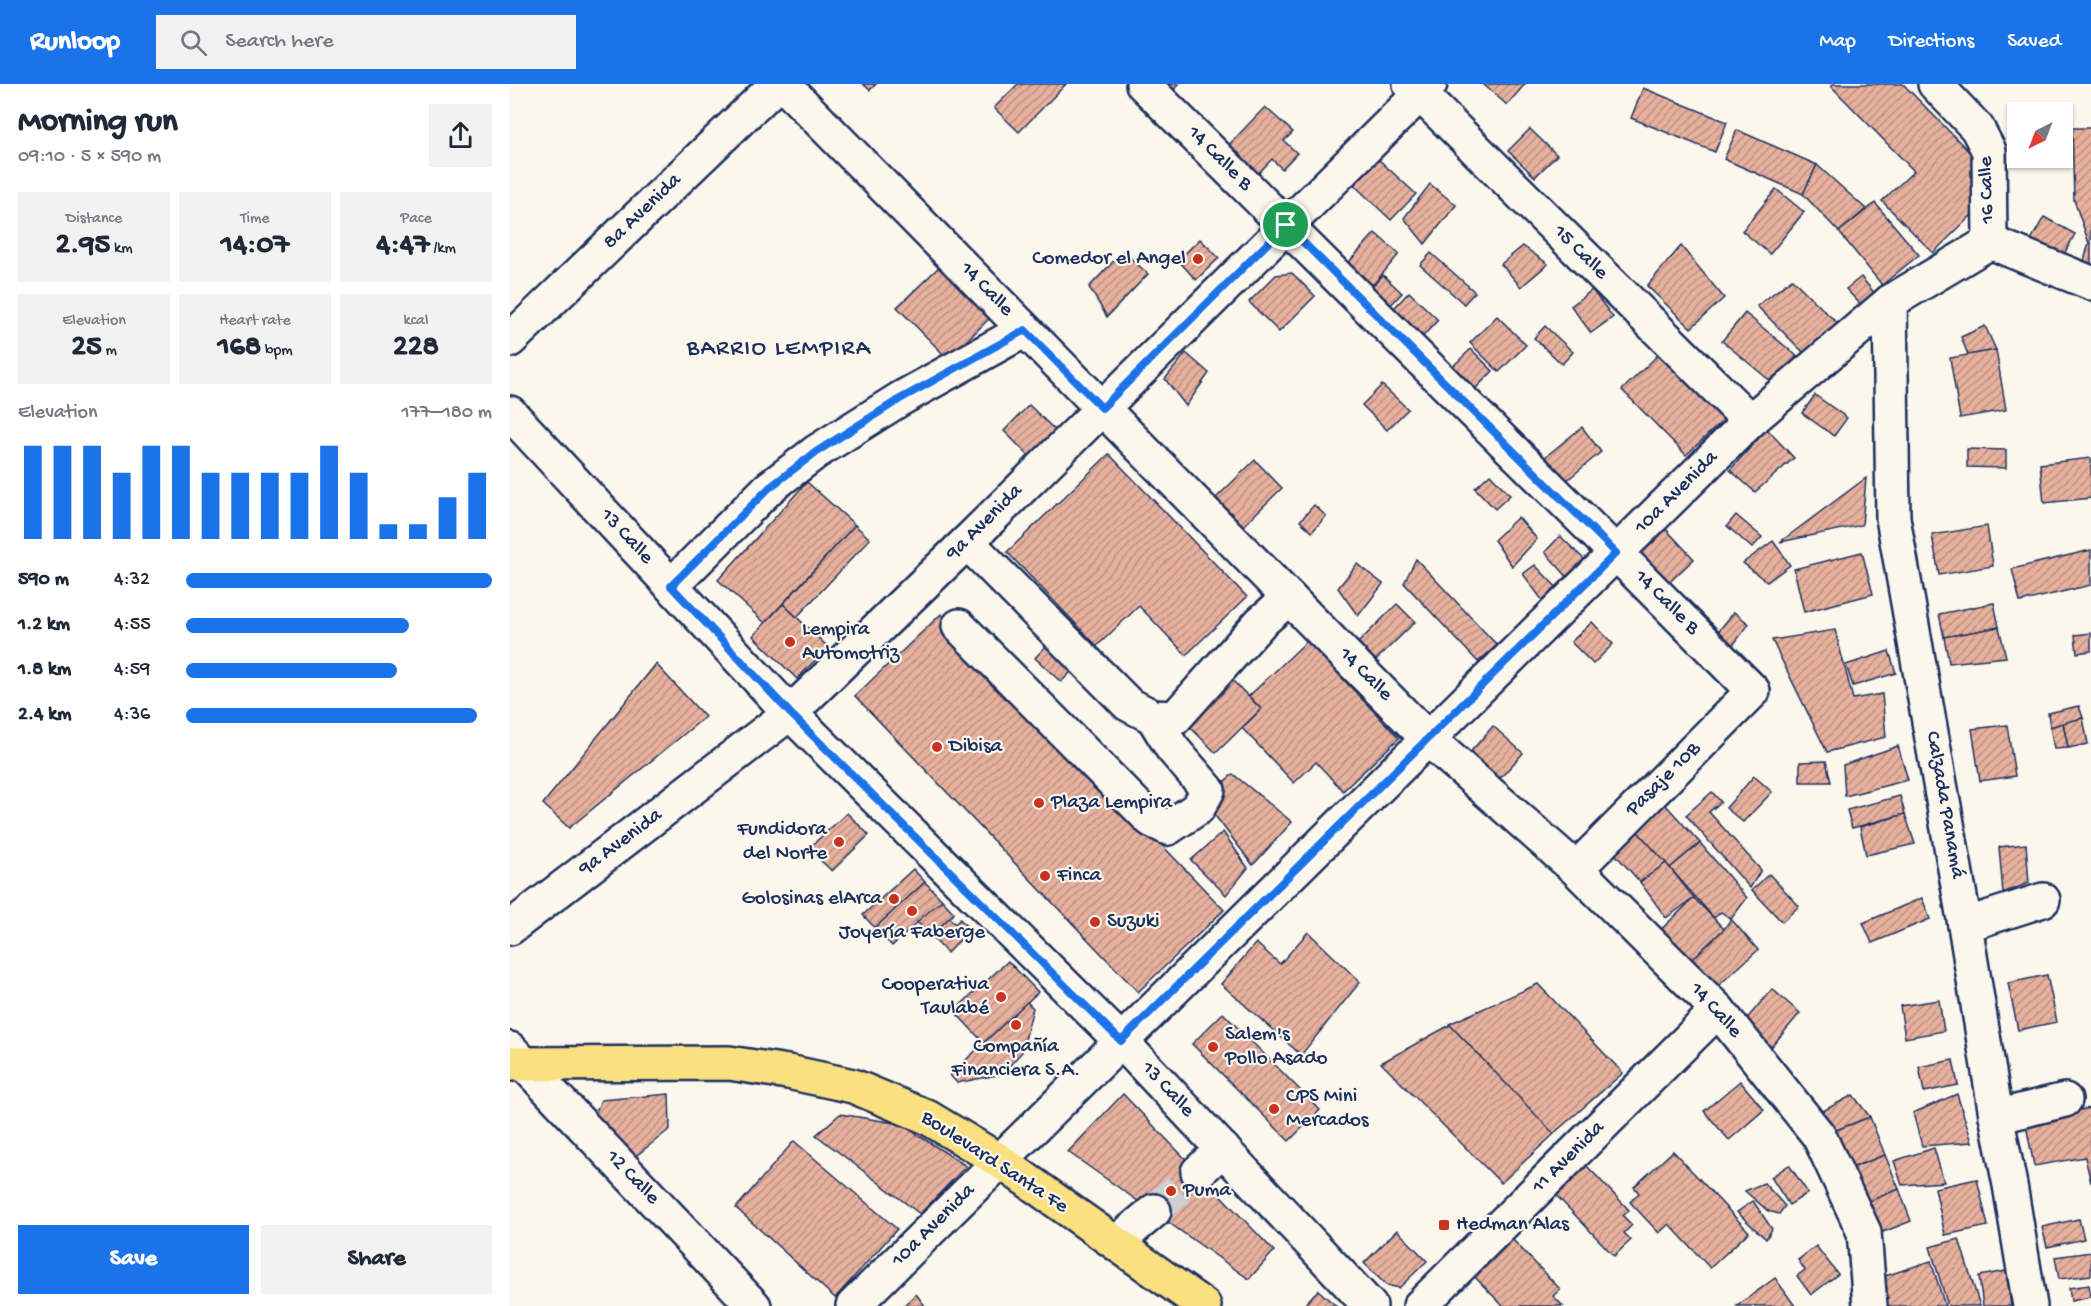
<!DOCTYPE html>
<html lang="en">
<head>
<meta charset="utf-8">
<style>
	:root { --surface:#fff; --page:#f2f2f3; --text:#1f2937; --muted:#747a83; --accent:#1a73e8 }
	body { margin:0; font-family:"Gochi Hand",sans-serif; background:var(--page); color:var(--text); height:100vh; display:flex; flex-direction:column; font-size:22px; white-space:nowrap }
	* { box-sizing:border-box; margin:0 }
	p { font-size:20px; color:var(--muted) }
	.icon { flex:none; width:33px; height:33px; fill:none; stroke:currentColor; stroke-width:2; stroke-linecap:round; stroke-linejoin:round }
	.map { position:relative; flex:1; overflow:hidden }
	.sheet { display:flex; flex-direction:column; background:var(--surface); width:510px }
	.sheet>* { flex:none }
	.needle { width:39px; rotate:222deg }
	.fabs { position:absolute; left:1497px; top:18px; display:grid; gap:12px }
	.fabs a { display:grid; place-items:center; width:66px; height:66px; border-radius:0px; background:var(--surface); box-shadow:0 2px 4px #0004; font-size:30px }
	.pin { position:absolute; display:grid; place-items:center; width:51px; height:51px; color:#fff; margin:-26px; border:3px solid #fff; border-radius:50%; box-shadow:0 2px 6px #0007 }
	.round { display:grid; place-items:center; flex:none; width:63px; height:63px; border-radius:0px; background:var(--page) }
	.overview { display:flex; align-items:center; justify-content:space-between; height:102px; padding:0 18px }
	h1 { font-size:33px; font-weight:700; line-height:45px }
	.metrics { display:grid; grid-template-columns:repeat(3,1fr); gap:9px; height:102px; padding:6px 18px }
	.metrics div { display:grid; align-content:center; border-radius:0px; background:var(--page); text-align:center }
	.metrics b { font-size:30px; font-weight:700 }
	.metrics small { font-size:16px; font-weight:400 }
	.metrics p { font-size:16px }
	.chart { height:168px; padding:12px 18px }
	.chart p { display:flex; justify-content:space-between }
	.chart svg { width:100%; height:108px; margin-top:6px; stroke:var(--accent); stroke-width:6 }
	.button { display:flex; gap:12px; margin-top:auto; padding:12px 18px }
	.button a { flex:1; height:69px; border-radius:0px; background:var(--accent); color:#fff; font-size:24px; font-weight:700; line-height:69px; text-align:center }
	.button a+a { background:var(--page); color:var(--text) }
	ul { padding:0 18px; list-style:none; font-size:20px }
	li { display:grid; grid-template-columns:96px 72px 1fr; align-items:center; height:45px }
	li i { height:15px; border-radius:8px; background:var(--accent) }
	header { display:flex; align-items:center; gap:36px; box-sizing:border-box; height:84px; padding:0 30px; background:var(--accent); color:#fff }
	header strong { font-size:28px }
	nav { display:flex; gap:33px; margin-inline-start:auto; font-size:21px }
	.search { width:420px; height:54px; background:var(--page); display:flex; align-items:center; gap:15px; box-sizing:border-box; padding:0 21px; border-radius:0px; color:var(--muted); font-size:22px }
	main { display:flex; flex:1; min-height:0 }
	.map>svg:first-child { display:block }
	.building { fill:url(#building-hatch); stroke:#1b2f5e; stroke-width:1.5 }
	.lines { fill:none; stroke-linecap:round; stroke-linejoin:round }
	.minor-tunnel { stroke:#cecfd0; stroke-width:33; stroke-dasharray:33 16; stroke-linecap:butt }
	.minor-casing { stroke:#1b2f5e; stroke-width:38 }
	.major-casing { stroke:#1b2f5e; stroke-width:38 }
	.minor { stroke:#fbf7ec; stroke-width:33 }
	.major { stroke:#fbe080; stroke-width:33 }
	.route-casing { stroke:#fff; stroke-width:12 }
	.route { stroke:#1a73e8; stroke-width:8 }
	.poi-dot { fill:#c8321e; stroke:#fbf7ec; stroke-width:2 }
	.labels { text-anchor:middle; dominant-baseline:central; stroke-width:4.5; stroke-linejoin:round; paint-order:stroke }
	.street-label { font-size:21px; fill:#1b2f5e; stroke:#fbf7ec }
	.poi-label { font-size:21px; fill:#1b2f5e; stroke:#fbf7ec; text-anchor:start }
	.quarter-label { font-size:24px; letter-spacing:1.5px; fill:#1b2f5e; stroke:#fbf7ec }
</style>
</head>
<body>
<header>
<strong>Runloop</strong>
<div class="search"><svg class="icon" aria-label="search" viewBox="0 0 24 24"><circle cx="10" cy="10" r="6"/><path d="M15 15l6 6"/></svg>Search here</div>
<nav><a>Map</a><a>Directions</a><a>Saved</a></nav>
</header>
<main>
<section class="sheet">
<div class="overview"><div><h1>Morning run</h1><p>09:10 · 5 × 590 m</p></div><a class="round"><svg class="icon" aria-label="share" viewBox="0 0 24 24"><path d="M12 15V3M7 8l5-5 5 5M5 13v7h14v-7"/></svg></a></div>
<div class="metrics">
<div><p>Distance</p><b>2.95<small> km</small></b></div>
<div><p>Time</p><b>14:07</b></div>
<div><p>Pace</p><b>4:47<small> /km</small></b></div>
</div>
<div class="metrics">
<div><p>Elevation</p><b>25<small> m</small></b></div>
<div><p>Heart rate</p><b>168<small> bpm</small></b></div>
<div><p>kcal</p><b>228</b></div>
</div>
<div class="chart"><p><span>Elevation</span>177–180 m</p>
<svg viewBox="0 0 160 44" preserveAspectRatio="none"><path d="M5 44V6M15 44V6M25 44V6M35 44V17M45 44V6M55 44V6M65 44V17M75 44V17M85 44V17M95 44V17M105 44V6M115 44V17M125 44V38M135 44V38M145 44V27M155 44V17"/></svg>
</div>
<ul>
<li><b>590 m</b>4:32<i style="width:100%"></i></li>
<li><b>1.2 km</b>4:55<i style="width:73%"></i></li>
<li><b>1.8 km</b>4:59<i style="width:69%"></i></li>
<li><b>2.4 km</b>4:36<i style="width:95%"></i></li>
</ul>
<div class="button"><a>Save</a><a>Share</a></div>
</section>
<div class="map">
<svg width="1581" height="1222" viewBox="0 0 1581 1222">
	<defs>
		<pattern id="building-hatch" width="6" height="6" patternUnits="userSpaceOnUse" patternTransform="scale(1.5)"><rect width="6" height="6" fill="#e8b19e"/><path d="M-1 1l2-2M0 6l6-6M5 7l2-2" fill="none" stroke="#bb9084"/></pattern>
	</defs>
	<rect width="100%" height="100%" fill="#fbf7ec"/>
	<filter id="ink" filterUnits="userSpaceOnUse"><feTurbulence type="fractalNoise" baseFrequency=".0167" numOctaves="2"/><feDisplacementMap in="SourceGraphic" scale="12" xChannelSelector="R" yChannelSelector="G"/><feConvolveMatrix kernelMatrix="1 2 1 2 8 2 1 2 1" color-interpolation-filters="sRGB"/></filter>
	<g filter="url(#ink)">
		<g class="building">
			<polygon points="353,0 366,0 360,6"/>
			<polygon points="508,0 556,0 509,48 484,24"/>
			<polygon points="641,0 669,0 657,13"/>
			<polygon points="973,0 1015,0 997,21"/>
			<polygon points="1323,0 1393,0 1473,82 1467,126 1423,169 1372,117 1404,87 1321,2"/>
			<polygon points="1133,4 1217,38 1205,68 1121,34"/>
			<polygon points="755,23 783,48 774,57 787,69 772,85 762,75 743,95 713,67"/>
			<polygon points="1562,44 1581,44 1581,157 1579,159 1564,116"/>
			<polygon points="1020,45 1047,71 1025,93 998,67"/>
			<polygon points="1227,46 1307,81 1293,110 1214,75"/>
			<polygon points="868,75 906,110 881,136 844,101"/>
			<polygon points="1307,81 1356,125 1329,148 1293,110"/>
			<polygon points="920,100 946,121 915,160 894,134"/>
			<polygon points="1266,105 1294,128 1260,170 1232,147"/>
			<polygon points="1365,119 1409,171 1372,201 1329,148"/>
			<polygon points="1534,133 1565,150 1548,181 1517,163"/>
			<polygon points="865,149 889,170 863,201 838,179"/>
			<polygon points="690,155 709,174 686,196 668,176"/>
			<polygon points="1579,159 1581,159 1581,194 1570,191"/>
			<polygon points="1013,162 1038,180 1011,203 991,180"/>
			<polygon points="1171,162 1214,214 1181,244 1137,202"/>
			<polygon points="613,167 638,190 597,233 579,203"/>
			<polygon points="921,169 965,208 954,220 910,181"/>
			<polygon points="429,183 480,234 438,275 387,223"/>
			<polygon points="782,189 805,212 769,248 739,218 766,191"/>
			<polygon points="873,191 892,209 876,226 857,208"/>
			<polygon points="1351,193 1366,211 1353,223 1336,205"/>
			<polygon points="1282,195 1333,245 1301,276 1247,222"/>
			<polygon points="1082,206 1103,233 1081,249 1061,222"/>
			<polygon points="899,208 928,236 904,262 875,234"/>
			<polygon points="1235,229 1287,272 1264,300 1212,257"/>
			<polygon points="987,232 1016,261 989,288 960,259"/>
			<polygon points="1035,242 1063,268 1052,280 1024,254"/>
			<polygon points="1475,242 1486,266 1458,271 1451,253"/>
			<polygon points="961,265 983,287 960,310 938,287"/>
			<polygon points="1153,266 1214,336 1176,371 1112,306"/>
			<polygon points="1486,266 1496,326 1450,334 1440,274"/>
			<polygon points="676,269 699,289 676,322 655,295"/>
			<polygon points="872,301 898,325 877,346 852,321"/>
			<polygon points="1305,311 1337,334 1324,352 1292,329"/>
			<polygon points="519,321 549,350 523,376 494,347"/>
			<polygon points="1072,343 1091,368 1044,407 1024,382"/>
			<polygon points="1257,345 1284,374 1245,408 1220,386"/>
			<polygon points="1457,365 1496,366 1496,384 1457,383"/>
			<polygon points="599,370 737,513 676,571 629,522 587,562 497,468"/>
			<polygon points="1581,374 1581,414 1534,419 1530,380"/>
			<polygon points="745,376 772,404 733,442 706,414"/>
			<polygon points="980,390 1000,411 985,425 965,404"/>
			<polygon points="1356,394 1352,441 1270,458"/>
			<polygon points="297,398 345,441 255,539 208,496"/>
			<polygon points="804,421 816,432 802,448 790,437"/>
			<polygon points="1226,431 1252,453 1242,464 1217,442"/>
			<polygon points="1008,433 1027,455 1002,482 984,456"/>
			<polygon points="345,441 360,455 287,533 273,520"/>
			<polygon points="1152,441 1184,475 1150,507 1118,479"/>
			<polygon points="1477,442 1483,482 1429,491 1422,451"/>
			<polygon points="1050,452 1079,480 1061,497 1035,468"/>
			<polygon points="1263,457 1280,481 1257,498 1233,479"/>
			<polygon points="1581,466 1581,501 1510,518 1502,485"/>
			<polygon points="1352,468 1363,510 1294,528 1284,485"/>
			<polygon points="906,475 987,561 968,578 894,499"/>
			<polygon points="847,480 873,500 848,532 828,504"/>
			<polygon points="1025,481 1050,507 1035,520 1013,490"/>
			<polygon points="1484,519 1489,543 1434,553 1429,530"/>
			<polygon points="273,520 318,563 287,595 243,552"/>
			<polygon points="887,520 905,538 865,577 848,559"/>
			<polygon points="1224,528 1239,540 1215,572 1199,559"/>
			<polygon points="431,530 714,826 628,908 345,612"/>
			<polygon points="1082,538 1103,560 1083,580 1061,558"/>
			<polygon points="1489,543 1496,573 1439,579 1434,553"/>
			<polygon points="1325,546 1343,615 1372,610 1376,653 1317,668 1262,556"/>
			<polygon points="1581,549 1581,567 1567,569 1565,551"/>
			<polygon points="797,557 889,654 833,707 806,678 784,699 732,644 751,625 739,612"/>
			<polygon points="538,560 564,585 551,598 525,574"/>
			<polygon points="1379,567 1386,589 1343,602 1336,581"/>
			<polygon points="146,580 195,633 59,744 33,720"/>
			<polygon points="720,594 751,625 706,669 675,638"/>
			<polygon points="1569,622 1573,634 1540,643 1538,629"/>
			<polygon points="1573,634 1578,660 1558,664 1553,639"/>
			<polygon points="1553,639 1558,664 1544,665 1540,643"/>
			<polygon points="1497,641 1505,692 1470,697 1462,645"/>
			<polygon points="983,642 1013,669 985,700 956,673"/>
			<polygon points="1388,662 1398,696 1335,712 1333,681"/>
			<polygon points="1316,677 1321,698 1290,698 1290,678"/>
			<polygon points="723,690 782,738 743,781 693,716"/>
			<polygon points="1244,692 1262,708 1233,738 1216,724"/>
			<polygon points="1202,708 1211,718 1199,728 1251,786 1240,804 1176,731"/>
			<polygon points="1390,712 1395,730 1342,744 1337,726"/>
			<polygon points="1154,719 1190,759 1160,784 1126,746"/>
			<polygon points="337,729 359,751 322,787 298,765"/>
			<polygon points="1395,730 1405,760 1356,771 1350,743"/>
			<polygon points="1126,746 1156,779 1130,798 1104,769"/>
			<polygon points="713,748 738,784 716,811 681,776"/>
			<polygon points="1190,759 1237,814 1221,835 1211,828 1204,834 1160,784"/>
			<polygon points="1516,760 1519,799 1493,809 1489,763"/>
			<polygon points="1156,779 1184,814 1156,834 1130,798"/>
			<polygon points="403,785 415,798 365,844 353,831"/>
			<polygon points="1259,790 1289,822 1272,838 1242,806"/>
			<polygon points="415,798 432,816 382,862 365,844"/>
			<polygon points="1184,814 1214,845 1173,884 1143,853"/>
			<polygon points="1412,814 1420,835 1362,859 1353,839"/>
			<polygon points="432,816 444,829 421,852 407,838"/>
			<polygon points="439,834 445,840 450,835 460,846 437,869 421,852"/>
			<polygon points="1221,835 1248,866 1208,902 1197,889 1189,897 1173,884 1214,845"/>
			<polygon points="798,848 850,898 791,971 711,900 746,859 770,880"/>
			<polygon points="498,877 528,908 474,959 444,927"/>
			<polygon points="1537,891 1547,938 1508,946 1498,899"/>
			<polygon points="1028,900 1113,989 1043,1050 939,940"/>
			<polygon points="1262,905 1290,929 1258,967 1230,943"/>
			<polygon points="1429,916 1434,947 1395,954 1390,922"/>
			<polygon points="517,918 523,924 512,968 492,990 447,999 440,991"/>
			<polygon points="713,929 810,1026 779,1057 682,960"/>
			<polygon points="940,941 1044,1050 991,1099 871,979"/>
			<polygon points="1443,976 1448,1001 1414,1008 1409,983"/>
			<polygon points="1230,997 1254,1026 1219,1056 1194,1027"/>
			<polygon points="159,1010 160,1045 122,1075 83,1035 91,1016"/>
			<polygon points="613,1010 764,1167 739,1195 558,1068"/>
			<polygon points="1447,1010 1462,1058 1412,1062 1403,1029"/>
			<polygon points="1343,1011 1360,1033 1316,1050 1313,1027"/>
			<polygon points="1581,1024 1581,1099 1575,1073 1524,1082 1515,1036"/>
			<polygon points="330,1030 391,1040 456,1082 410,1130 306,1051"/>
			<polygon points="1360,1033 1375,1071 1331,1088 1316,1050"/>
			<polygon points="284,1057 387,1145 325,1214 226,1124"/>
			<polygon points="1424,1064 1434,1098 1392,1101 1384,1077"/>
			<polygon points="1163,1067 1239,1148 1200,1184 1159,1140 1149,1149 1120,1118 1129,1109 1124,1103"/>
			<polygon points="1375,1071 1389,1105 1345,1123 1331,1088"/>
			<polygon points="1075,1080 1119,1126 1113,1132 1122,1141 1114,1149 1121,1156 1104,1172 1045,1110"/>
			<polygon points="1279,1081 1298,1109 1279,1121 1261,1093"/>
			<polygon points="1467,1095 1478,1142 1435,1151 1425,1104"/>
			<polygon points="1254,1099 1275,1122 1269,1130 1258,1127 1235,1107"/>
			<polygon points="1389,1105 1401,1137 1358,1154 1345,1123"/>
			<polygon points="1243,1117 1262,1145 1256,1155 1227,1128"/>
			<polygon points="1569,1135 1574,1155 1537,1163 1532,1143"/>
			<polygon points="887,1146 917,1177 889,1204 876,1201 854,1179"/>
			<polygon points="1000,1153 1050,1205 1043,1212 1053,1222 993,1222 962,1190"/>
			<polygon points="1449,1155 1470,1222 1438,1222 1420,1163"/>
			<polygon points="1306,1162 1328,1190 1301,1211 1287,1192 1295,1186 1288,1176"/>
			<polygon points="1581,1168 1581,1191 1549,1195 1545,1173"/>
			<polygon points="1421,1177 1435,1222 1372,1222 1366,1195"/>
			<polygon points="1496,1187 1501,1222 1473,1222 1469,1192"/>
			<polygon points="1265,1194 1285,1222 1227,1222"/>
			<polygon points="1579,1201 1581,1213 1561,1217 1559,1204"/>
			<polygon points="808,1206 826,1222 793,1222"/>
			<polygon points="406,1210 415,1222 393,1222"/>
		</g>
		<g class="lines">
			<polyline class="minor-tunnel" points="644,1127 688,1088"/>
			<g class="minor-casing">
				<g id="minor">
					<polyline points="273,0 918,655 1066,785 1208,926 1309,1052 1354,1148 1360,1222"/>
					<polyline points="633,0 1106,469 1243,607 1066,785"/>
					<polyline points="900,0 1240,337"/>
					<polyline points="1425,0 1467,44 1479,67 1480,158"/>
					<polyline points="1480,158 1581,199"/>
					<polyline points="1380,218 1383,434 1455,841 1486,1031 1500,1101 1520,1222"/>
					<polyline points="0,256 267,0"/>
					<polyline points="0,329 280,629 611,957 860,1222"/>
					<polyline points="457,458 618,620 643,633 665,634 751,538 779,514"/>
					<polyline points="161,502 259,404 306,368 390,315 515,246"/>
					<polyline points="449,542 641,736 658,744 688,724 698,706 662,664 643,633"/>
					<polyline points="1455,841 1533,816"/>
					<polyline points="0,844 280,629 457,458 920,0"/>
					<polyline points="0,965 244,1222"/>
					<polyline points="1486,1031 1494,1031 1555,1016"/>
					<polyline points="688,1088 713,1065"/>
					<polyline points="606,1159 644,1127"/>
					<polyline points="343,1222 1240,337 1380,218 1480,158"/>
					<polyline points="910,1222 1208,926"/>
				</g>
			</g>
			<g class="major-casing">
				<polyline id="major" points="0,980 219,979 278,988 343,1002 417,1033 490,1077 694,1222"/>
			</g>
			<use href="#minor" class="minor"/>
			<use href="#major" class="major"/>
		</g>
	</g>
	<g class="lines" filter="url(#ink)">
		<g class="route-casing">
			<polygon id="route" points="776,141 1106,469 611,957 280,629 161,502 259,404 306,368 390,315 515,246 592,324"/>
		</g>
		<use href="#route" class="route"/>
	</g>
	<g class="poi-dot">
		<circle cx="688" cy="175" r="6"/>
		<circle cx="280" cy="558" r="6"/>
		<circle cx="427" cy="663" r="6"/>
		<circle cx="529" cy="719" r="6"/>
		<circle cx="329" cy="758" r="6"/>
		<circle cx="535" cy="792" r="6"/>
		<circle cx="384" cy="815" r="6"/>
		<circle cx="402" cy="827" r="6"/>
		<circle cx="585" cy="838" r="6"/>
		<circle cx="491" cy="913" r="6"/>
		<circle cx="506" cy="941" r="6"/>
		<circle cx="703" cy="963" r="6"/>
		<circle cx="764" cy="1025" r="6"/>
		<circle cx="661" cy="1107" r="6"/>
		<rect x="928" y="1135" width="12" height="12" rx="3"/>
	</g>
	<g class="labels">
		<g class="street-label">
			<text transform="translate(709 75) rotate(45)">14 Calle B</text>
			<text transform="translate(1478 106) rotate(-92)">16 Calle</text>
			<text transform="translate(133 128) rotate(-44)">8a Avenida</text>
			<text transform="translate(1070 169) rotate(45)">15 Calle</text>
			<text transform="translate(476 206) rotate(46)">14 Calle</text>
			<text transform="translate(1167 409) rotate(-45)">10a Avenida</text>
			<text transform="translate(475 439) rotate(-45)">9a Avenida</text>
			<text transform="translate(116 453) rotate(47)">13 Calle</text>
			<text transform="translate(1156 519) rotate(45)">14 Calle B</text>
			<text transform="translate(855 591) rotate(45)">14 Calle</text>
			<text transform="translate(1154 696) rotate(-45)">Pasaje 10B</text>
			<text transform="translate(1434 721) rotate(80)">Calzada Panamá</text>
			<text transform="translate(111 759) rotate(-37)">9a Avenida</text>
			<text transform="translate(1205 927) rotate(48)">14 Calle</text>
			<text transform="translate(657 1006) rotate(47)">13 Calle</text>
			<text transform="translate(1059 1074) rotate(-45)">11 Avenida</text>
			<text transform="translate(484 1079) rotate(33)">Boulevard Santa Fe</text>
			<text transform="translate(122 1094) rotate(46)">12 Calle</text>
			<text transform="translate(424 1142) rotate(-45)">10a Avenida</text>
		</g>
		<g class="poi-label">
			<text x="676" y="175" text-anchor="end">Comedor el Angel</text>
			<text x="292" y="546">Lempira<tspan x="292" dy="24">Automotriz</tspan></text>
			<text x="439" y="663">Dibisa</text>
			<text x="541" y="719">Plaza Lempira</text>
			<text x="317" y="746" text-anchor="end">Fundidora<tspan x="317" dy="24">del Norte</tspan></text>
			<text x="547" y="792">Finca</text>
			<text x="372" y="815" text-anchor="end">Golosinas elArca</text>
			<text x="597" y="838">Suzuki</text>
			<text x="402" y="849" text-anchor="middle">Joyería Faberge</text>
			<text x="479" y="901" text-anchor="end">Cooperativa<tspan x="479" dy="24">Taulabé</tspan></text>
			<text x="715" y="951">Salem's<tspan x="715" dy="24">Pollo Asado</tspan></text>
			<text x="506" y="963" text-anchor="middle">Compañía<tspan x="506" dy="24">Financiera S.A.</tspan></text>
			<text x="776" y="1013">CPS Mini<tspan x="776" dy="24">Mercados</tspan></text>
			<text x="673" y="1107">Puma</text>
			<text x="946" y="1141">Hedman Alas</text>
		</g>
		<g class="quarter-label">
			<text x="269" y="265">BARRIO LEMPIRA</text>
		</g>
	</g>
</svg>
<div class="fabs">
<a><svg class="needle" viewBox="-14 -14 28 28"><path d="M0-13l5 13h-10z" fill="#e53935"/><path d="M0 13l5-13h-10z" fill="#747a83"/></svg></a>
</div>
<div class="pin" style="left:776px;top:141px;background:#1e9e55"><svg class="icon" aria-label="arrive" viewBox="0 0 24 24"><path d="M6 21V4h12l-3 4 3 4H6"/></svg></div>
</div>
</main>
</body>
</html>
